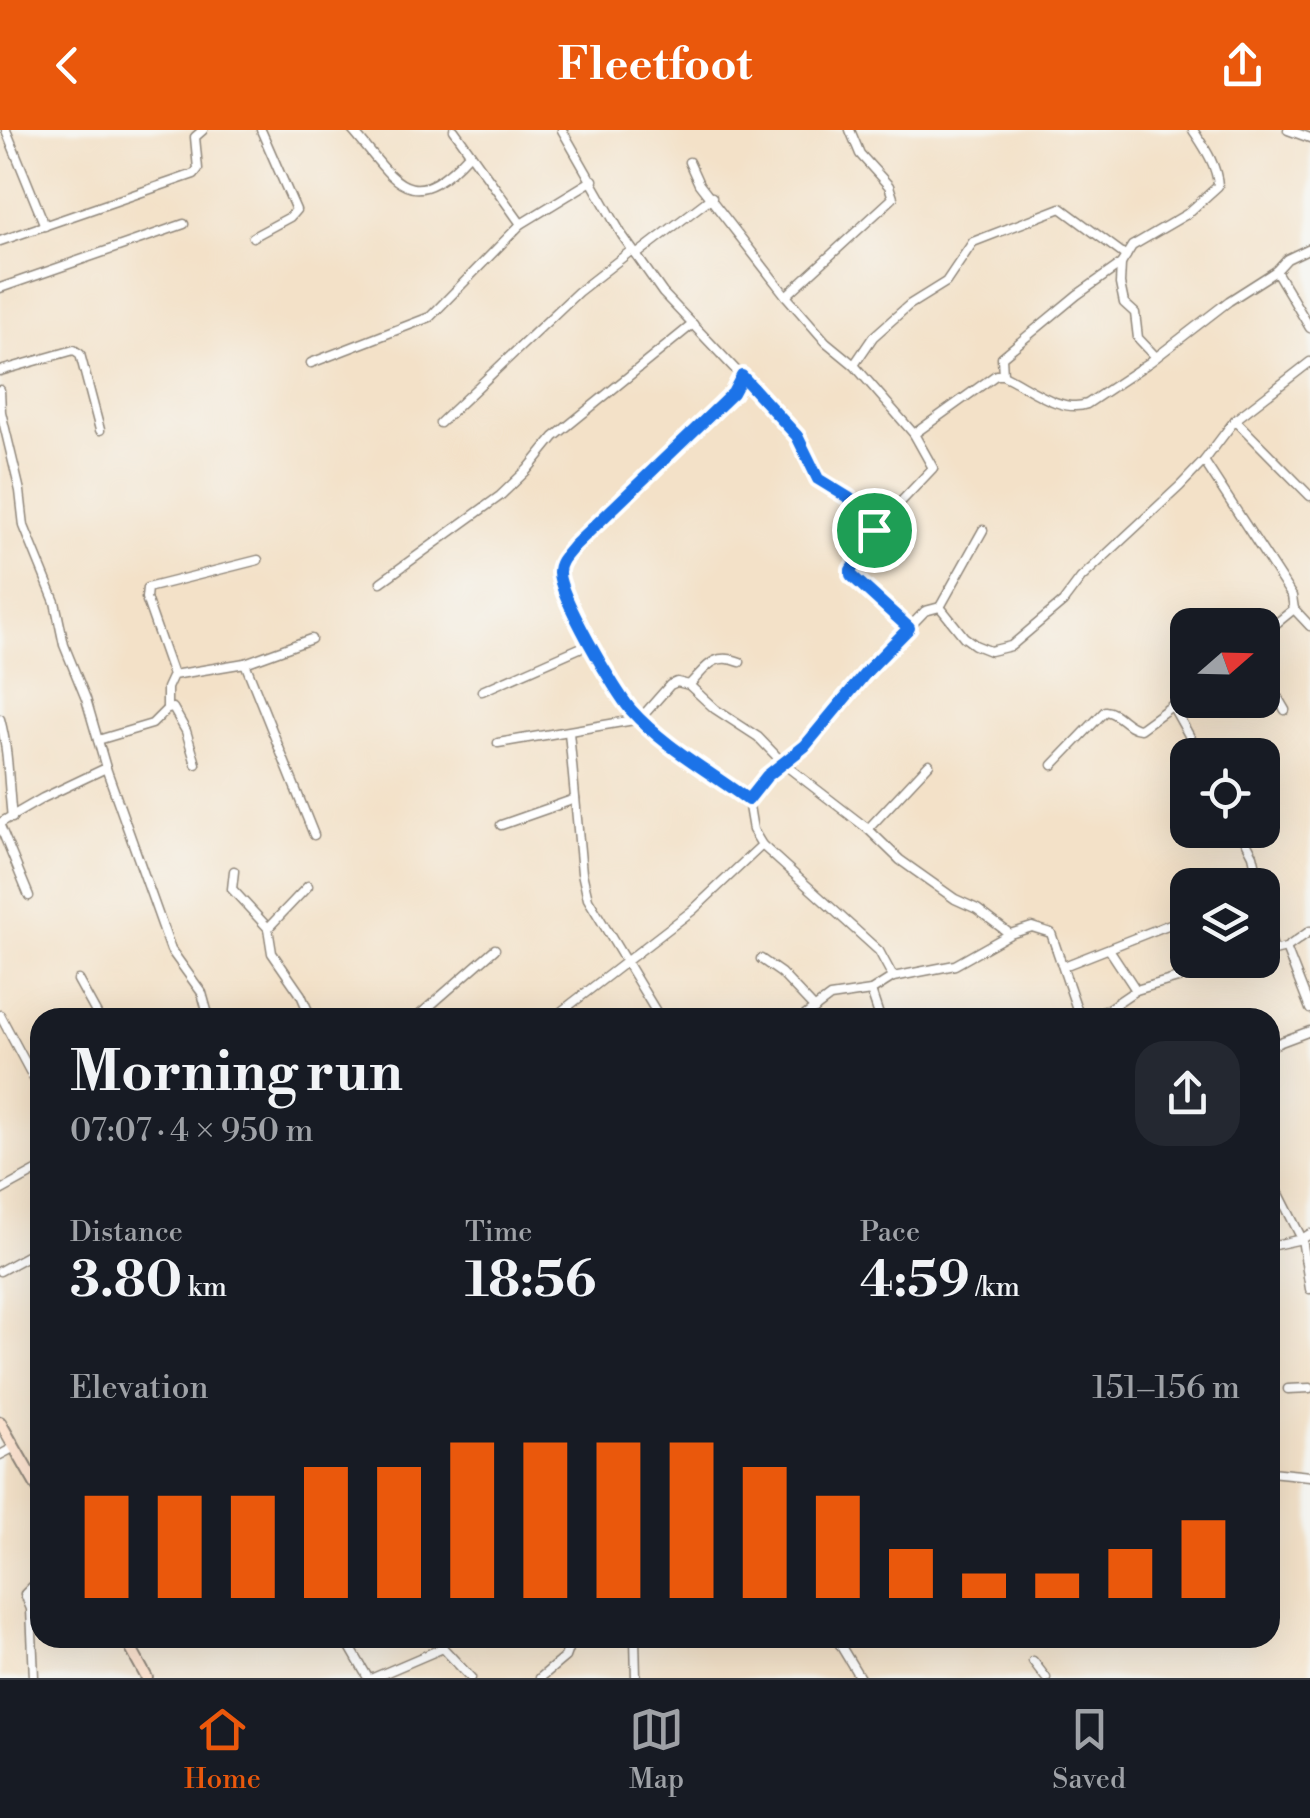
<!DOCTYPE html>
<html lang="en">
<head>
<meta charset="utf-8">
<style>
	:root { --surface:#171b24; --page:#242831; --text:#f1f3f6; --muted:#9ea1a6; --line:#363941; --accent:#ea580c }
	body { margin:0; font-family:"Libre Bodoni",serif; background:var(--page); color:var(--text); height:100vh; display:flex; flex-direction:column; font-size:38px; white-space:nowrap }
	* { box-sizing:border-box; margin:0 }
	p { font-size:32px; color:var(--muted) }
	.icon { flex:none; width:55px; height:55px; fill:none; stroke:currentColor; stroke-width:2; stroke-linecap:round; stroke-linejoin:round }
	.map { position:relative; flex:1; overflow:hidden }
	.side { position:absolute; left:30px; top:878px; width:1250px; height:640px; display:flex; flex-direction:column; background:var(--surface); border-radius:30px; box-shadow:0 10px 40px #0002 }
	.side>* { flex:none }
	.needle { width:65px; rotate:70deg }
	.fabs { position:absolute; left:1170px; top:478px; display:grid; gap:20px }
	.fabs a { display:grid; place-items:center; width:110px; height:110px; border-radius:20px; background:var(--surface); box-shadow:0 10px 40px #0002; font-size:50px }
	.pin { position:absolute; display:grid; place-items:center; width:85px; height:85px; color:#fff; margin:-42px; border:5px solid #fff; border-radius:50%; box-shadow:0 2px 10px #0007 }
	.round { display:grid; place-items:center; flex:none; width:105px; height:105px; border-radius:30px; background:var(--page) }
	.headline { display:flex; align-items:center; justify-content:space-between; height:170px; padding:0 40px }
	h1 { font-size:55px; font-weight:700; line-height:75px }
	.figures { display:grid; grid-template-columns:repeat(3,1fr); gap:15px; height:170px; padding:10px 40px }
	.figures div { display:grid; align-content:center }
	.figures b { font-size:50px; font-weight:700 }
	.figures small { font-size:28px; font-weight:400 }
	.figures p { font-size:28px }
	.chart { height:280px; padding:20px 40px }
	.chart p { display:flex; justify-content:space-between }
	.chart svg { width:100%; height:180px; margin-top:10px; stroke:var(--accent); stroke-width:6 }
	header { display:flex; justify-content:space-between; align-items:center; height:130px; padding:0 40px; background:var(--accent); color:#fff; font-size:45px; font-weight:700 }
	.tab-bar { display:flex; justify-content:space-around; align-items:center; height:140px; border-top:2px solid var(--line); background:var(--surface); font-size:28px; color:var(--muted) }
	.tab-bar a { display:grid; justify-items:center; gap:5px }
	.tab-bar .current { color:var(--accent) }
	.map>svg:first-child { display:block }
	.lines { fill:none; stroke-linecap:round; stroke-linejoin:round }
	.street-casing { stroke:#8f867a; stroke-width:11 }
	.secondary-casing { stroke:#8f867a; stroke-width:14 }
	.street { stroke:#fff; stroke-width:8 }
	.secondary { stroke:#fde4d1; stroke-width:10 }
	.route-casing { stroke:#fff; stroke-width:20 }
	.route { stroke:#1a73e8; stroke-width:12 }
</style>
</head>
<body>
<header><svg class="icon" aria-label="back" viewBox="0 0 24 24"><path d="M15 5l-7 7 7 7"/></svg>Fleetfoot<svg class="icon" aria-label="share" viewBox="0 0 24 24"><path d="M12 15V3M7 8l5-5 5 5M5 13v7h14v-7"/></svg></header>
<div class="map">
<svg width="1310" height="1548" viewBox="0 0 1310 1548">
	<rect width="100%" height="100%" fill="#f6f6f2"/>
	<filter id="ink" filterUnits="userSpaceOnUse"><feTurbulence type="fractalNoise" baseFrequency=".01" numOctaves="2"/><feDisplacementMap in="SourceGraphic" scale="20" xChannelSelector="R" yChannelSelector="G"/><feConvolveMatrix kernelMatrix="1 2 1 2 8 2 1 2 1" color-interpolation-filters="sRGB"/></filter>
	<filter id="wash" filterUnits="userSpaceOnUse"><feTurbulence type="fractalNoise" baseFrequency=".0048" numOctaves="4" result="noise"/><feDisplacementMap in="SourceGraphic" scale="40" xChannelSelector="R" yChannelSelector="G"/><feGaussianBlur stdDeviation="2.25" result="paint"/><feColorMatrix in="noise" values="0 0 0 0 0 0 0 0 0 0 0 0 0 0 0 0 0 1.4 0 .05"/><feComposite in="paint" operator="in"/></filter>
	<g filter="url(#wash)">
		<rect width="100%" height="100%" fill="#f3e1c8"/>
	</g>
	<g filter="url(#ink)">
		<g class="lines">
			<g class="street-casing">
				<g id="street">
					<polyline points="6,0 45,96"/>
					<path d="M352 0C395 49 409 90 469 24"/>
					<polyline points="454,0 521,94"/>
					<polyline points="562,0 622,105 663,163 789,296 817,349 849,368 871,394 874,400 871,409 851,440 851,445 909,499"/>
					<polyline points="1288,0 1310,8"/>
					<polyline points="689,32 699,54 786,166 826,212 854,235 914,304 933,338 874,400"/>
					<polyline points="253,107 290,87 296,80 261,0"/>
					<polyline points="0,111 194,44 198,39 195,7 203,0"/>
					<polyline points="636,125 712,67"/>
					<polyline points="1276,141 1310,198"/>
					<polyline points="0,158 184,94"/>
					<polyline points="786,166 893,68 889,56 860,24 850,0"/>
					<path d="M1156 227 1138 208 1135 183 1124 173 1120 154 1121 134 1132 116 1187 84 1218 56C1217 35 1204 17 1193 0"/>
					<polyline points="311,233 430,187 521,94 593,50"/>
					<polyline points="854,235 873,207 909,175 946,152 973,112 1061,78 1126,126"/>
					<polyline points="0,241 74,220 80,224 100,300"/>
					<polyline points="1003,245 1002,227 1077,165 1121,134"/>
					<path d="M742 246 733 263 575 416C568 424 559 431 559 442 558 463 615 562 631 580 663 616 709 641 748 670"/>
					<polyline points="0,260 1,282 20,361 24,396 55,472 64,515 86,569 106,638 171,820 202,863 209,888"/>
					<polyline points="1235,290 1310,366"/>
					<polyline points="440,293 578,162 632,120"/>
					<path d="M914 304 996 245H1003C1027 256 1061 284 1087 274L1150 232 1229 171 1276 141 1287 129 1310 118"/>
					<polyline points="1204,331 1292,466 1294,479 1310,496"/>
					<polyline points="381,452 500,366 527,340 554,307 693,194"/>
					<polyline points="940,477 983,400"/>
					<polyline points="1262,505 1294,479"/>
					<polyline points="245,533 311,509"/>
					<polyline points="1262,541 1285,580"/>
					<polyline points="173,545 146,468 147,458 258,430"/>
					<path d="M689 555C707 537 713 522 740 532"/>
					<polyline points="482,561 591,513"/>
					<polyline points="1172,575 1200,625"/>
					<polyline points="167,579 167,558 173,545 245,533 314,705"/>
					<path d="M0 589C9 622 8 654 12 688"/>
					<polyline points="569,602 582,743 588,769 660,888"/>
					<polyline points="98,610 152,594 167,579 173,578 186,601 196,634"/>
					<polyline points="498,613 640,589 670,555 677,552 689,555 715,579 758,607 785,635 868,699 900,730 955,769 977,779 1010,804"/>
					<path d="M1053 635 1105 581C1119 582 1126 598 1140 599L1188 564"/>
					<polyline points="0,693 43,668 106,638"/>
					<polyline points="501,695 575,669"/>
					<polyline points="0,696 29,766"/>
					<polyline points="868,699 929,634"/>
					<polyline points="1240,700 1253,725 1260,755"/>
					<polyline points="234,741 232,759 268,798 272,823 301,865 311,888"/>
					<polyline points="1262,765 1265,791 1274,820"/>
					<polyline points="268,798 308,756"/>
					<polyline points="1286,818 1310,879"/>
					<polyline points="1109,819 1136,860"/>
					<polyline points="1262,824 1286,818 1310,801"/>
					<polyline points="761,829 781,843 815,879"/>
					<polyline points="1064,836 1188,787"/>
					<polyline points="893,847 879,821 762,715 753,700 748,670 767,646 805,616 869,539 925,481 940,477 964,507 975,515 990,521 1011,516 1063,472 1081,448 1180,356 1204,331 1235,290 1310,232"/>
					<polyline points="78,850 99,888"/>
					<polyline points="871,861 880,888"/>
					<polyline points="562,881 693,780 762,715"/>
					<polyline points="0,885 40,960"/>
					<polyline points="416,888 495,819"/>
					<polyline points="802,888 830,867 871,861 893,847 955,835 1010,804 1032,797 1051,803 1080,888"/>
					<polyline points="1082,888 1108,879 1136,860 1241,830"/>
					<polyline points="1270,916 1310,901"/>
					<polyline points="1270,1046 1302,1109 1310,1159"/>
					<polyline points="0,1061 40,1039"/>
					<polyline points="1270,1116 1302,1109 1310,1104"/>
					<polyline points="0,1141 40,1119"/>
					<polyline points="1288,1259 1310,1258"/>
					<polyline points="0,1325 15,1317"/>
					<polyline points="1270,1342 1310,1346"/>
					<polyline points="345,1508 368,1548"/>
					<polyline points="635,1508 636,1548"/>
					<polyline points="836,1508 860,1548"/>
					<polyline points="443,1518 471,1548"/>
					<polyline points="1033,1531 1046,1548"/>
					<polyline points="34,1548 31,1479 25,1464 40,1449"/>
					<polyline points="373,1548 443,1518"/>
					<polyline points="540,1548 565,1527 572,1508"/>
				</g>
			</g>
			<g class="secondary-casing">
				<g id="secondary">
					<polyline points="0,1292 40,1362"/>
					<polyline points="125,1508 147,1548"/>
				</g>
			</g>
			<use href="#street" class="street"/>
			<use href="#secondary" class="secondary"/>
		</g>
	</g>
	<g class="lines" filter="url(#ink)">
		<g class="route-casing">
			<path id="route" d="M742 246 797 306 818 349 849 368 871 394 874 400 871 409 851 440V445L909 498 869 539 805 616 767 646 748 670C709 641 663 616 631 580 615 562 558 463 559 442 559 431 568 424 574 416L733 263Z"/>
		</g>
		<use href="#route" class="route"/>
	</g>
</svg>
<div class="fabs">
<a><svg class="needle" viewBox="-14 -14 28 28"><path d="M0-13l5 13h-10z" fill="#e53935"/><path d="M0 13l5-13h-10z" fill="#9ea1a6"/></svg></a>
<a><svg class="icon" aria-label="locate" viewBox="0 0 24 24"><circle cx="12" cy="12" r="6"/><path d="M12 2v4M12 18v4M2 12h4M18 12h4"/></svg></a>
<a><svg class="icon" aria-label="layers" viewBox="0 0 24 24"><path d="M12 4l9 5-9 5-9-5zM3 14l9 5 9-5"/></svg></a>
</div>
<div class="pin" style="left:874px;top:400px;background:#1e9e55"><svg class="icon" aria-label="arrive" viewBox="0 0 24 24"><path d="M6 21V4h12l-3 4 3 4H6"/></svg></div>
<section class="side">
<div class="headline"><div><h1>Morning run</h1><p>07:07 · 4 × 950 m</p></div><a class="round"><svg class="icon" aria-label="share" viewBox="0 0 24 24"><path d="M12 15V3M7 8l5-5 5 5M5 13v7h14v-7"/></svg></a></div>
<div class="figures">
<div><p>Distance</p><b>3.80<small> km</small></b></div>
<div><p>Time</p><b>18:56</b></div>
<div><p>Pace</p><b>4:59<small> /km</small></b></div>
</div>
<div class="chart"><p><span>Elevation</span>151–156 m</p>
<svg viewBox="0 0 160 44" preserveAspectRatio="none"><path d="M5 44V19M15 44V19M25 44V19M35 44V12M45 44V12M55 44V6M65 44V6M75 44V6M85 44V6M95 44V12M105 44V19M115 44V32M125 44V38M135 44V38M145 44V32M155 44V25"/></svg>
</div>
</section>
</div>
<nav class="tab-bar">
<a class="current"><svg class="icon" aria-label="home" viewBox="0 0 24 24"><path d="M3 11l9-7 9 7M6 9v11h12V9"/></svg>Home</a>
<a><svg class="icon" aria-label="map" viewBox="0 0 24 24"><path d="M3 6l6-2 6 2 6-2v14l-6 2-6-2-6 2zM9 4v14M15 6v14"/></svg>Map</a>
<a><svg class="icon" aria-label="saved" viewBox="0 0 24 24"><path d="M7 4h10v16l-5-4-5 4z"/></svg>Saved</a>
</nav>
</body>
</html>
